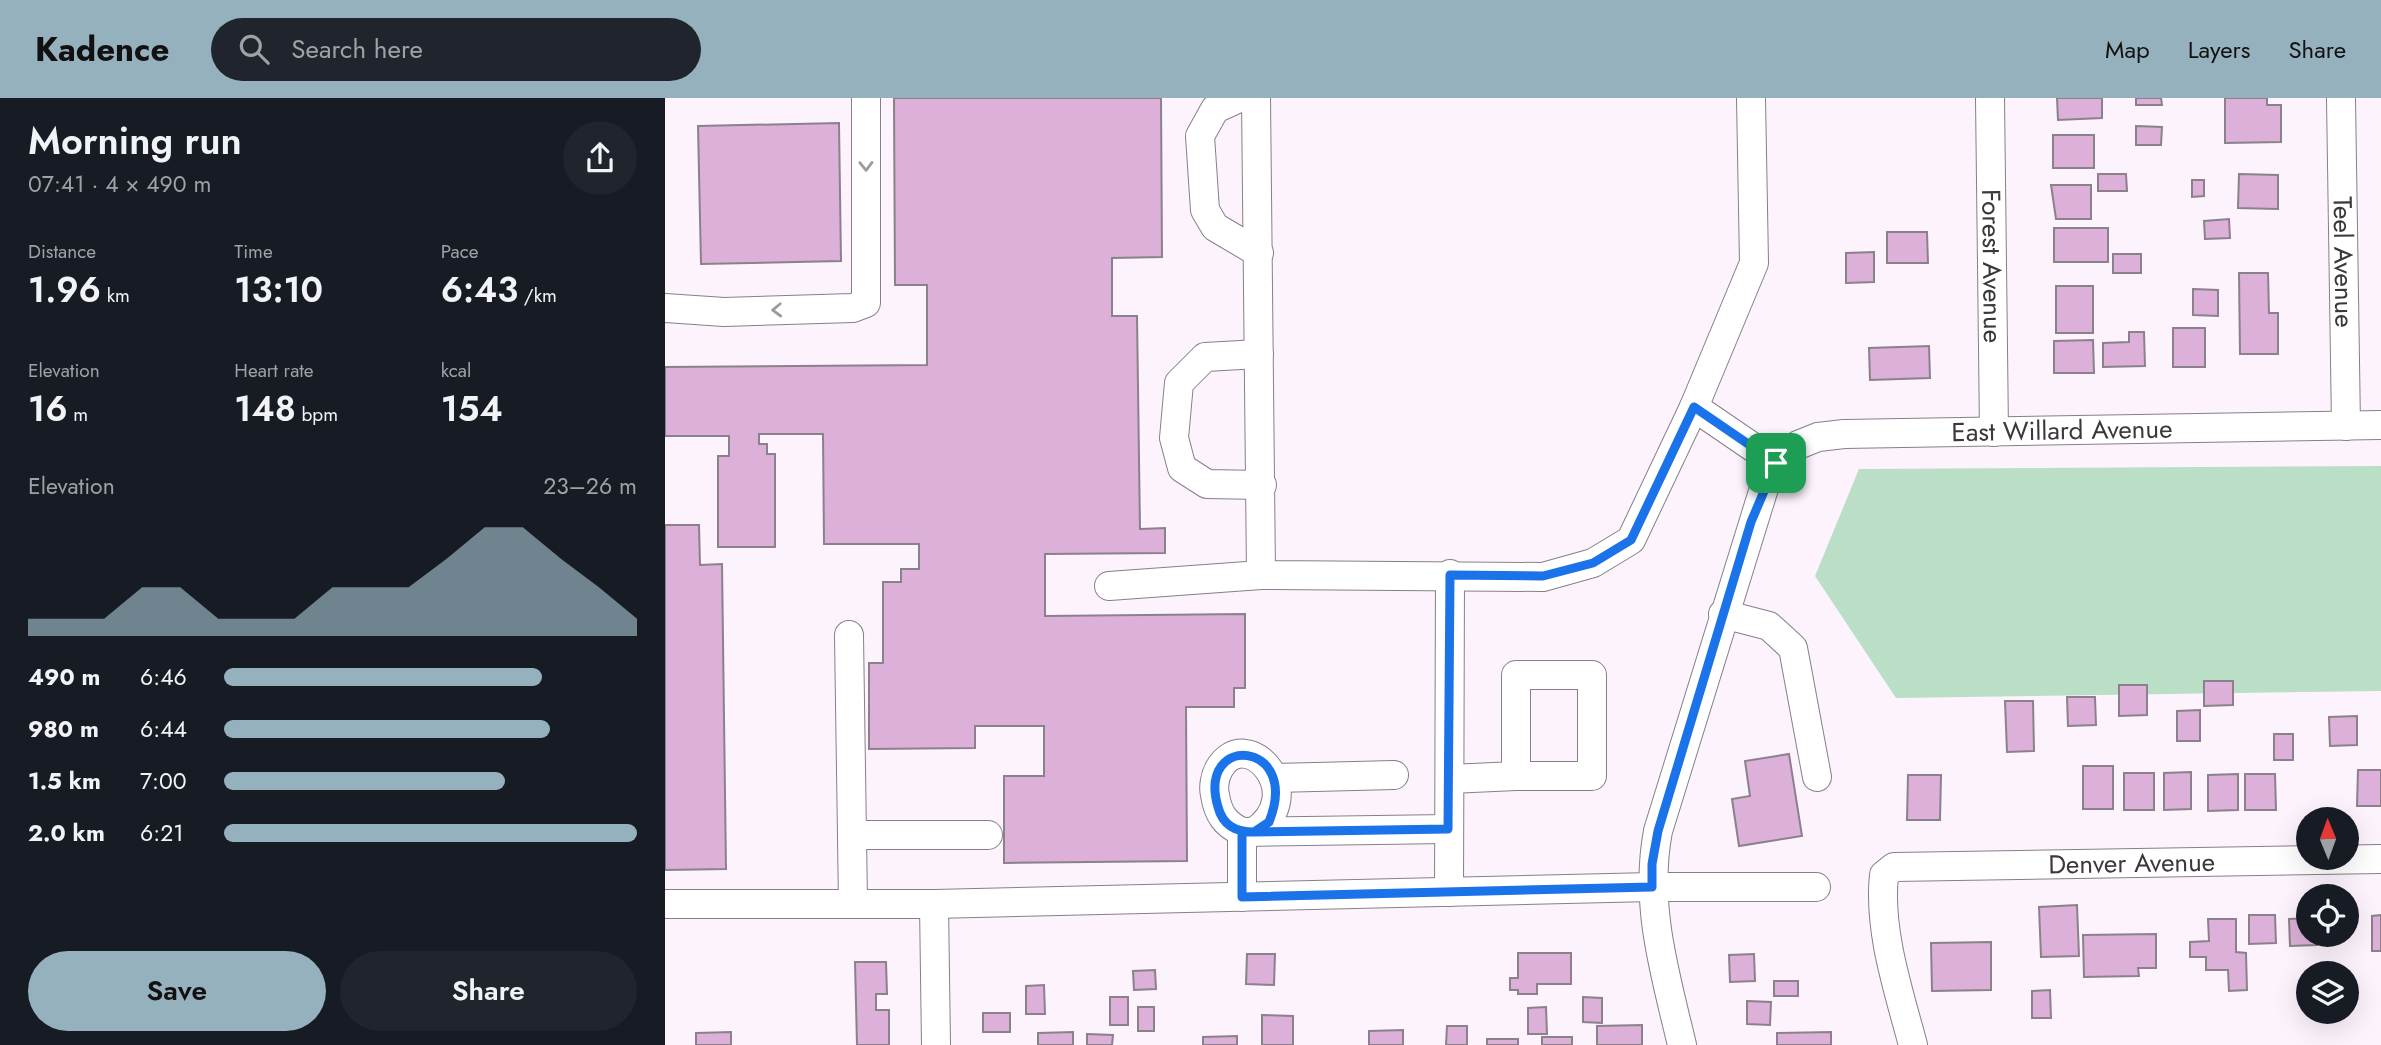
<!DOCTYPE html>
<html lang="en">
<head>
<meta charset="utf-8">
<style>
	:root { --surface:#171b24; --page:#20242c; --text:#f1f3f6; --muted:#9ea1a6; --accent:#96b1be }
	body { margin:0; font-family:Jost,sans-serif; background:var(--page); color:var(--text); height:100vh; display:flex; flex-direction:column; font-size:26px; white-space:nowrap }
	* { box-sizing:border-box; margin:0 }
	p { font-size:23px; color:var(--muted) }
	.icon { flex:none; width:38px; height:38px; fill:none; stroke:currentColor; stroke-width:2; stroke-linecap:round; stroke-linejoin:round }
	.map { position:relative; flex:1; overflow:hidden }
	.sheet { display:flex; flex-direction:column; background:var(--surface); width:665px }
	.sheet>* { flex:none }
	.needle { width:46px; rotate:359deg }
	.tools { position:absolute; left:1631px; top:709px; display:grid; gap:14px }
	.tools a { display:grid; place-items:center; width:63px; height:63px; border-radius:50%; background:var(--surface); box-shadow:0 7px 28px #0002; font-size:35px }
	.pin { position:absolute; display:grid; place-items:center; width:60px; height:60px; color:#fff; margin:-30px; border-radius:14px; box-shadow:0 4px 10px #0006 }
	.round { display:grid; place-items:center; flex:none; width:74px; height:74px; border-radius:37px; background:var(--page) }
	.head { display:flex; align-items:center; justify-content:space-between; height:119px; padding:0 28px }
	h1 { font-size:38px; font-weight:600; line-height:52px }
	.metrics { display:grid; grid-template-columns:repeat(3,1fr); gap:10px; height:119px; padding:7px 28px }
	.metrics div { display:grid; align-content:center }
	.metrics b { font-size:35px; font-weight:600 }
	.metrics small { font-size:19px; font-weight:400 }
	.metrics p { font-size:19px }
	.chart { height:196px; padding:14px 28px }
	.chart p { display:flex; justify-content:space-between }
	.chart svg { width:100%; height:126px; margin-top:7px; fill:var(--accent); opacity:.7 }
	.primary-button { display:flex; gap:14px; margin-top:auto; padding:14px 28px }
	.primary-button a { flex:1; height:80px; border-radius:42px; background:var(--accent); color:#111; font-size:28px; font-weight:600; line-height:80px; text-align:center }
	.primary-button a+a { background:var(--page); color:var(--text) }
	ul { padding:0 28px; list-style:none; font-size:23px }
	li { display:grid; grid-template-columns:112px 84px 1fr; align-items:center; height:52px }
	li i { height:18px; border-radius:9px; background:var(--accent) }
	header { display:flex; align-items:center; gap:42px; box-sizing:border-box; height:98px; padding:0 35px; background:var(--accent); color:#111 }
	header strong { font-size:33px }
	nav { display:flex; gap:38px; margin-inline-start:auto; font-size:24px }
	.search { width:490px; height:63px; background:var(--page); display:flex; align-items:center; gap:18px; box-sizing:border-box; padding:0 24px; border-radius:38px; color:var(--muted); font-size:26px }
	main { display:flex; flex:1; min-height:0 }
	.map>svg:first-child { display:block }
	.green { fill:#badfc6 }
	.building { fill:#dcb0d9; stroke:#8b818a; stroke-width:2 }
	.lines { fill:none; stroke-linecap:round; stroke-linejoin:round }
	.minor-casing { stroke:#877f88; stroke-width:30 }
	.minor { stroke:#fff; stroke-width:28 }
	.oneway { stroke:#9d9b9d }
	.route-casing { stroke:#fff; stroke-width:14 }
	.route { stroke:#1a73e8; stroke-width:9 }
	.labels { text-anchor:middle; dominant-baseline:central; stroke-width:6; stroke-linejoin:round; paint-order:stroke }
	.street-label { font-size:26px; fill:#3b373b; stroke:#fff }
</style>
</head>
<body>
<header>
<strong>Kadence</strong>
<div class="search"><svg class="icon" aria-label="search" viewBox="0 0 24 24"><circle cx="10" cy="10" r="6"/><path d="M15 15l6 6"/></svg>Search here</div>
<nav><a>Map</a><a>Layers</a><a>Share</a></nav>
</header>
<main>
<section class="sheet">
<div class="head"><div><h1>Morning run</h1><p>07:41 · 4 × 490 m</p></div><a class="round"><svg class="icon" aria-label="share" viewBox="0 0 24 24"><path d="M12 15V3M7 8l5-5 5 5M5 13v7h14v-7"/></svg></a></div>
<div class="metrics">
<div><p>Distance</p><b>1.96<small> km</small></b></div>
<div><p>Time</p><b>13:10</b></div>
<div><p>Pace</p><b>6:43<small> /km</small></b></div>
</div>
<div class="metrics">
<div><p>Elevation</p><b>16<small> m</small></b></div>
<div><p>Heart rate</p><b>148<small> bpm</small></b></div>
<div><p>kcal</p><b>154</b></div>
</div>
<div class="chart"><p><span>Elevation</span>23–26 m</p>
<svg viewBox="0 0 160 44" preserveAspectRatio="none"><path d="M0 44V38L10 38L20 38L30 27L40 27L50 38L60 38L70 38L80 27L90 27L100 27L110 17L120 6L130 6L140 17L150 27L160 38V44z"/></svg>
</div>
<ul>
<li><b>490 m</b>6:46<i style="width:77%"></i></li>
<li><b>980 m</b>6:44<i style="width:79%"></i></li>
<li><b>1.5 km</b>7:00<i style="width:68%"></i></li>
<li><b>2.0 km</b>6:21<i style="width:100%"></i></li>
</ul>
<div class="primary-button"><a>Save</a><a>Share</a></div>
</section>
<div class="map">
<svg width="1716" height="947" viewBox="0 0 1716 947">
	<rect width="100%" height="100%" fill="#fdf3fd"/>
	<polygon class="green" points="1716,368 1716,593 1231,600 1150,478 1194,371"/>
	<g class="building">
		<polygon points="229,0 496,0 497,159 447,160 447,218 472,218 475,431 500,430 500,455 380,456 380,518 580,516 580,590 569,590 569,609 521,609 522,763 339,765 339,678 379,678 379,628 310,628 310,650 204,651 204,565 218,565 218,484 236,484 236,471 254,471 254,446 159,446 158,336 94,336 94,346 102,346 102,356 110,356 110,449 53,449 53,358 64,358 64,338 0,338 0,269 262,267 262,187 230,187"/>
		<polygon points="1392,0 1437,0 1437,20 1393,22"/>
		<polygon points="1471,0 1496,0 1497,7 1471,7"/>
		<polygon points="1560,0 1602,0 1602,7 1616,7 1616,44 1560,45"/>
		<polygon points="174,25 176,163 36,166 33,28"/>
		<polygon points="1471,28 1497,29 1496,47 1471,47"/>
		<rect x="1388" y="37" width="41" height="33"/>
		<polygon points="1433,76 1461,76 1462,93 1433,93"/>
		<polygon points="1574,76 1613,77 1613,111 1573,110"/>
		<polygon points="1527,82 1539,82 1539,98 1527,99"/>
		<polygon points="1386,87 1426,87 1426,121 1391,121"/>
		<polygon points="1564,121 1565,140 1540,141 1539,123"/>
		<rect x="1389" y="130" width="54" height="34"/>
		<polygon points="1222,134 1262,134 1263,165 1222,165"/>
		<polygon points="1209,154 1209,184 1181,185 1181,155"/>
		<rect x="1448" y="156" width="28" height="19"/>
		<polygon points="1574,175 1603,175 1604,215 1613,215 1613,256 1575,256"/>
		<rect x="1391" y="188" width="37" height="47"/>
		<polygon points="1528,191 1553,192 1553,218 1528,217"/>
		<rect x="1508" y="230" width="32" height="39"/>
		<polygon points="1464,234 1479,234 1480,268 1438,269 1438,245 1464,244"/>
		<polygon points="1428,242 1429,275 1389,275 1389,243"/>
		<polygon points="1264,248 1265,280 1205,282 1204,250"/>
		<polygon points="0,427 34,427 35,467 57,466 61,771 0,772"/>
		<polygon points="1539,583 1568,583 1568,607 1539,608"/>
		<polygon points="1454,587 1482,587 1482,617 1454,618"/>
		<polygon points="1402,599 1430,599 1431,627 1403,628"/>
		<polygon points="1340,603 1368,603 1369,653 1342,654"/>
		<polygon points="1535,612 1535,643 1512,643 1512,613"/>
		<polygon points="1692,618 1692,647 1665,648 1664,619"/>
		<rect x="1609" y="636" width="19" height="26"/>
		<polygon points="1124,656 1137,738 1074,748 1067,701 1085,698 1080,663"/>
		<rect x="1418" y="668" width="30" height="43"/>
		<polygon points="1693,672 1716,672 1716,708 1692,708"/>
		<polygon points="1526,674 1526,711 1499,712 1499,675"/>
		<rect x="1459" y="675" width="30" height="37"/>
		<polygon points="1573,676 1573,712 1543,713 1543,677"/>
		<polygon points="1580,676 1610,676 1611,712 1580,712"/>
		<polygon points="1243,677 1276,677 1275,722 1242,722"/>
		<polygon points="1412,807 1414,858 1376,859 1374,809"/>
		<polygon points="1584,817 1610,817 1611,845 1584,846"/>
		<polygon points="1716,817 1716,853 1707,853 1707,818"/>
		<polygon points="1643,820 1643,836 1652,836 1652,847 1625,848 1624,821"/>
		<polygon points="1543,821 1571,821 1571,854 1581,855 1582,892 1564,893 1563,872 1541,872 1541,859 1525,859 1525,844 1544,843"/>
		<polygon points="1491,836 1491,870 1473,870 1474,878 1419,879 1418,837"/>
		<polygon points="1326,844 1326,892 1267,893 1266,845"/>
		<polygon points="853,855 906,855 906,886 872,886 872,896 853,896 853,892 845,892 845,880 853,880"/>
		<polygon points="582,856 610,856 609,887 581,886"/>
		<polygon points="1089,856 1090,883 1065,884 1064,857"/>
		<polygon points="190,864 221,864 222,896 211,896 211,912 224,912 224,947 192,947"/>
		<polygon points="490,872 491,891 469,892 468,873"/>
		<rect x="1109" y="883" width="24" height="15"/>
		<polygon points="379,887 380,916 361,916 361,888"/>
		<polygon points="1385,892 1386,920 1367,920 1367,893"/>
		<rect x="445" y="899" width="18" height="28"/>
		<polygon points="918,899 937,900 937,925 918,924"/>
		<polygon points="1082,903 1106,904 1105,927 1082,926"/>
		<rect x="473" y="909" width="16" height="24"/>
		<polygon points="881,909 882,936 863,936 863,910"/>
		<rect x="318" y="915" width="27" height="19"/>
		<polygon points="597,917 628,918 628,947 597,947"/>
		<polygon points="977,927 977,947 932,947 932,928"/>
		<polygon points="782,928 802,928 802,947 781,947"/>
		<polygon points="738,932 738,947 704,947 704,933"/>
		<polygon points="66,934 66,947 31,947 31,935"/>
		<polygon points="408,934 408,947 373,947 373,935"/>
		<polygon points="1166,934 1166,947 1112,947 1112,935"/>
		<polygon points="422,936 448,937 447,947 422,947"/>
		<polygon points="572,938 572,947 538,947 538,939"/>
		<rect x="877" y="939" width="30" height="8"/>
		<rect x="822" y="941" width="31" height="6"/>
	</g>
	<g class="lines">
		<g class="minor-casing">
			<g id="minor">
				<polyline points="574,0 550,11 535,38 540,112 550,129 594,155"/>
				<polyline points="591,0 596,477 878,479 928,465 966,442 1029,309"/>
				<polyline points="1086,0 1089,165 1029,309 1111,365"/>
				<path id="s1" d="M1325 0 1329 334"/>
				<path id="s2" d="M1676 0 1681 328"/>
				<polyline points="0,210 59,214 188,210 201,205 201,0"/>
				<polyline points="594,256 540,259 514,285 509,340 517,370 542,386 597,387"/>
				<polyline points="444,488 596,477"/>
				<polyline points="1058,516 1104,528 1128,550 1152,679"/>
				<polyline points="184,537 188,806"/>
				<rect x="851" y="577" width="76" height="101"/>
				<polyline points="610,680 729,677"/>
				<polyline points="785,681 851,678"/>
				<path d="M577 734C560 726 553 716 550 697 548 689 550 678 554 671 581 624 646 696 589 734"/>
				<polyline points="188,737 323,737"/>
				<polyline points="784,794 785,476"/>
				<polyline points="577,799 577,734 783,731"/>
				<polyline points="0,806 269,806 987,789 1151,789"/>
				<polyline points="269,806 271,947"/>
				<path id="s3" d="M1017 947C1000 875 979 807 993 733L1100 387 1111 365 1133 347 1153 339 1179 336 1716 327"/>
				<path id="s4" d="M1248 947C1234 894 1213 833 1219 777L1229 769 1716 761"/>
			</g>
		</g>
		<use href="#minor" class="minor"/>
	</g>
	<defs><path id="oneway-chevron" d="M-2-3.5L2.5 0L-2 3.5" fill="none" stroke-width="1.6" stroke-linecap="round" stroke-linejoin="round" transform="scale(1.75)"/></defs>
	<g class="oneway">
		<use href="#oneway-chevron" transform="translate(201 68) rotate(89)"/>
		<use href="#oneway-chevron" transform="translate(112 212) rotate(178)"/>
	</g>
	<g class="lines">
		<g class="route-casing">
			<path id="route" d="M1111 365 1029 309 966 442 928 465 878 478 785 477 783 731 589 734C571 734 558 728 553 709 531 634 637 642 604 724L589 734H577V799L987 789V766L993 733 1086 424 1111 365"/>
		</g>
		<use href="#route" class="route"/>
	</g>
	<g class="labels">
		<g class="street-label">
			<text stroke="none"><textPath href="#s2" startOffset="164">Teel Avenue</textPath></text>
			<text stroke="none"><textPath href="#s1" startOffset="168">Forest Avenue</textPath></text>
			<text stroke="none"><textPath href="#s3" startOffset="898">East Willard Avenue</textPath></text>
			<text stroke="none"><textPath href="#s4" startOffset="424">Denver Avenue</textPath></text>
		</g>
	</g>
</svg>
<div class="tools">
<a><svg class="needle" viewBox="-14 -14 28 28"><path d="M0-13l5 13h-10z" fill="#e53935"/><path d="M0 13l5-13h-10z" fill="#9ea1a6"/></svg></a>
<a><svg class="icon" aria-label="locate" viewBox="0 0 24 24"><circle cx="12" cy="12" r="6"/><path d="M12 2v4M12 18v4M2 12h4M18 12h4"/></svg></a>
<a><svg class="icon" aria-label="layers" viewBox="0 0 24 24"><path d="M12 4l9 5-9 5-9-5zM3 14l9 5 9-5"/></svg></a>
</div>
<div class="pin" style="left:1111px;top:365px;background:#1e9e55"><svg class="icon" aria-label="arrive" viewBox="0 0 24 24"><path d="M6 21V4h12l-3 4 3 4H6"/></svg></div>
</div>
</main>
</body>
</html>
